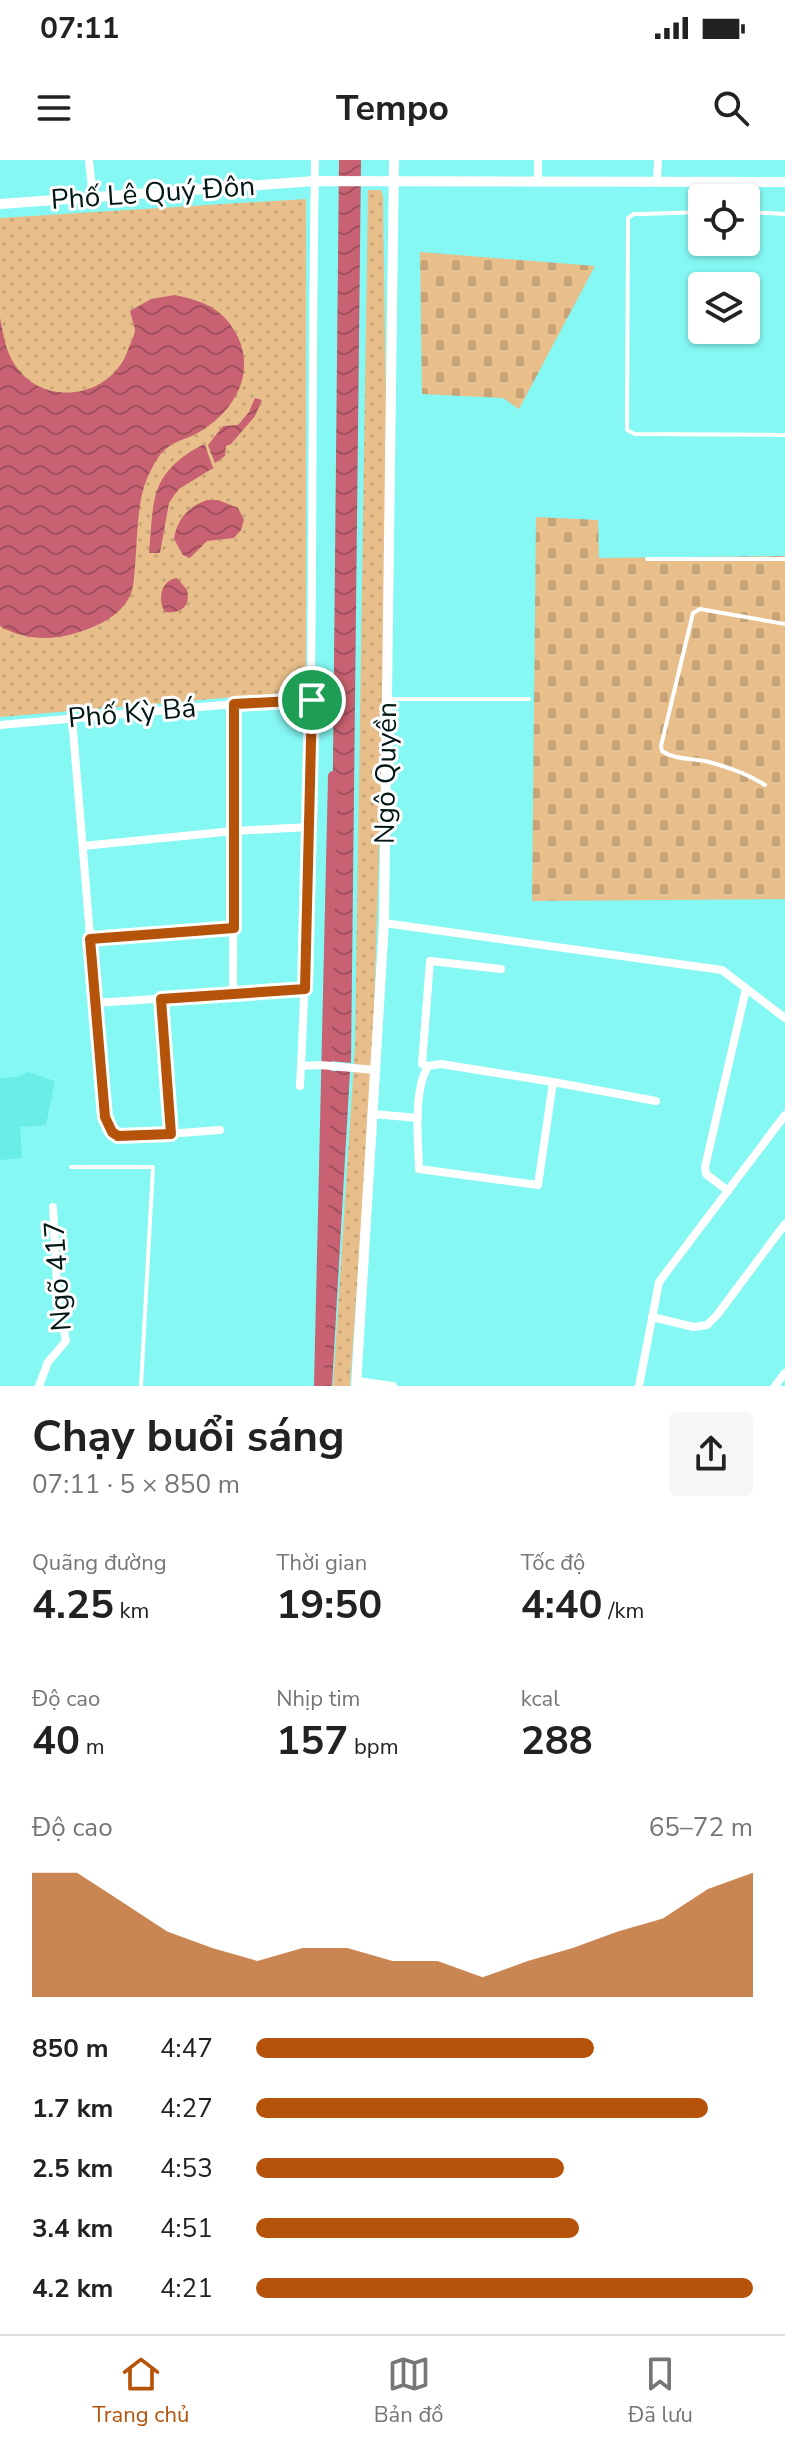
<!DOCTYPE html>
<html lang="vi">
<head>
<meta charset="utf-8">
<style>
	:root { --surface:#fff; --page:#f6f6f6; --text:#222; --muted:#767676; --line:#e0e0e0; --accent:#b45309 }
	body { margin:0; font-family:"Nunito Sans",sans-serif; background:var(--page); color:var(--text); height:100vh; display:flex; flex-direction:column; font-size:30px; white-space:nowrap }
	* { box-sizing:border-box; margin:0 }
	p { font-size:26px; color:var(--muted) }
	.icon { flex:none; width:44px; height:44px; fill:none; stroke:currentColor; stroke-width:2; stroke-linecap:round; stroke-linejoin:round }
	.map { position:relative; height:1226px; overflow:hidden }
	.sheet { display:flex; flex-direction:column; background:var(--surface); flex:1 }
	.sheet>* { flex:none }
	.controls { position:absolute; left:688px; top:24px; display:grid; gap:16px }
	.controls a { display:grid; place-items:center; width:72px; height:72px; border-radius:8px; background:var(--surface); box-shadow:0 2px 6px #0004; font-size:40px }
	.pin { position:absolute; display:grid; place-items:center; width:68px; height:68px; color:#fff; margin:-34px; border:4px solid #fff; border-radius:50%; box-shadow:0 2px 8px #0007 }
	.round { display:grid; place-items:center; flex:none; width:84px; height:84px; border-radius:8px; background:var(--page) }
	.overview { display:flex; align-items:center; justify-content:space-between; height:136px; padding:0 32px }
	h1 { font-size:44px; font-weight:700; line-height:60px }
	.figures { display:grid; grid-template-columns:repeat(3,1fr); gap:12px; height:136px; padding:8px 32px }
	.figures div { display:grid; align-content:center }
	.figures b { font-size:40px; font-weight:700 }
	.figures small { font-size:22px; font-weight:400 }
	.figures p { font-size:22px }
	.chart { height:224px; padding:16px 32px }
	.chart p { display:flex; justify-content:space-between }
	.chart svg { width:100%; height:144px; margin-top:8px; fill:var(--accent); opacity:.7 }
	ul { padding:0 32px; list-style:none; font-size:26px }
	li { display:grid; grid-template-columns:128px 96px 1fr; align-items:center; height:60px }
	li i { height:20px; border-radius:10px; background:var(--accent) }
	.status { display:flex; justify-content:space-between; align-items:center; height:56px; padding:0 40px; background:var(--surface); direction:ltr }
	.status svg { height:22px; fill:currentColor }
	header { display:flex; justify-content:space-between; align-items:center; height:104px; padding:0 32px; background:var(--surface); font-size:36px; font-weight:700 }
	.tab-bar { display:flex; justify-content:space-around; align-items:center; height:112px; border-top:2px solid var(--line); background:var(--surface); font-size:22px; color:var(--muted) }
	.tab-bar a { display:grid; justify-items:center; gap:4px }
	.tab-bar .selected { color:var(--accent) }
	.map>svg:first-child { display:block }
	.built { fill:#6aece7 }
	.cemetery { fill:url(#cemetery-stones) }
	.park { fill:url(#park-dots) }
	.water { fill:url(#water-waves) }
	.lines { fill:none; stroke-linecap:round; stroke-linejoin:round }
	.canal { stroke:#c86171; stroke-width:10 }
	.service { stroke:#fff; stroke-width:4 }
	.minor { stroke:#fff; stroke-width:8 }
	.tertiary { stroke:#fff; stroke-width:10 }
	.route-casing { stroke:#fff; stroke-width:16 }
	.route { stroke:#b45309; stroke-width:10 }
	.labels { text-anchor:middle; dominant-baseline:central; stroke-width:6; stroke-linejoin:round; paint-order:stroke }
	.street-label { font-size:28px; fill:#001716; stroke:#fff }
</style>
</head>
<body>
<div class="status"><b>07:11</b><svg viewBox="0 0 49 12"><path d="M0 12V9h3v3zM5 12V6h3v6zM10 12V3h3v9zM15 12V0h3v12zM26 1h20v11H26zM47 4h2v5h-2z"/></svg></div>
<header><svg class="icon" aria-label="menu" viewBox="0 0 24 24"><path d="M4 6h16M4 12h16M4 18h16"/></svg>Tempo<svg class="icon" aria-label="search" viewBox="0 0 24 24"><circle cx="10" cy="10" r="6"/><path d="M15 15l6 6"/></svg></header>
<div class="map">
<svg width="785" height="1226" viewBox="0 0 785 1226">
	<defs>
		<pattern id="cemetery-stones" width="16" height="16" patternUnits="userSpaceOnUse" patternTransform="scale(2)"><rect width="16" height="16" fill="#e8be8a"/><path d="M2 7V4a2 2 0 0 1 4 0v3zM10 15v-3a2 2 0 0 1 4 0v3z" fill="#c5a376"/></pattern>
		<pattern id="park-dots" width="8" height="8" patternUnits="userSpaceOnUse" patternTransform="scale(2)"><rect width="8" height="8" fill="#e8be8a"/><path d="M2 2h.1M6 6h.1" fill="none" stroke="#c5a376" stroke-width="1.8" stroke-linecap="round"/></pattern>
		<pattern id="water-waves" width="16" height="10" patternUnits="userSpaceOnUse" patternTransform="scale(2)"><rect width="16" height="10" fill="#c86171"/><path d="M0 5q4-4 8 0t8 0" fill="none" stroke="#a04f5c"/></pattern>
	</defs>
	<rect width="100%" height="100%" fill="#85f8f3"/>
	<polygon class="built" points="28,912 55,921 46,965 20,967 22,998 0,1000 0,918 17,917"/>
	<g class="cemetery">
		<polygon points="420,92 595,106 519,249 503,238 422,234"/>
		<polygon points="536,357 598,360 599,398 785,396 785,739 532,741"/>
	</g>
	<g class="park">
		<polygon points="368,30 381,30 383,36 386,241 383,569 372,915 350,1226 333,1226 355,886"/>
		<polygon points="306,39 306,531 0,557 0,58"/>
	</g>
	<g class="water">
		<polygon points="339,0 361,0 351,903 330,901"/>
		<path d="M175 135C204 141 224 149 238 177 254 212 237 246 207 267 183 285 168 275 151 310 136 337 138 376 135 406 134 415 134 428 130 436 120 456 97 467 76 473 50 481 24 480 0 466V158C3 172 5 188 12 200 39 250 113 240 129 187 131 182 135 175 135 169 134 164 131 156 130 151L151 139Z"/>
		<polygon points="255,238 262,240 255,256 231,284 226,286 225,296 215,303 208,285 223,266 238,265 249,252"/>
		<path d="M202 285H205L213 308 179 329 175 334 169 343 160 393H149C154 339 149 314 202 285Z"/>
		<path d="M207 340H218L238 348 244 360 241 370 234 378 207 381 190 398 183 395 174 379C177 359 189 346 207 340Z"/>
		<path d="M177 418 187 430C191 446 181 454 165 452 157 440 161 420 177 418Z"/>
		<polygon points="326,911 350,911 332,1226 316,1226 319,1205"/>
	</g>
	<g class="lines">
		<polyline class="canal" points="319,1226 333,616"/>
		<g class="service">
			<polyline points="702,52 643,54 634,54 628,58 627,270 635,274 785,275"/>
			<polyline points="746,52 785,54"/>
			<polyline points="647,399 785,399"/>
			<polyline points="387,539 529,539"/>
			<path d="M765 625C748 614 725 606 705 601 691 598 675 600 662 591L661 586 693 453 700 449 785 464"/>
			<polyline points="71,1007 153,1007 141,1226"/>
		</g>
		<g class="minor">
			<polyline points="89,0 93,38"/>
			<polyline points="538,22 538,0"/>
			<polyline points="657,22 658,0"/>
			<path d="M72 558 105 957C109 971 114 975 128 977L220 970"/>
			<polyline points="0,565 234,544 312,540"/>
			<polyline points="83,686 234,671 309,667"/>
			<polyline points="384,763 722,810 785,858"/>
			<polyline points="90,779 234,768"/>
			<polyline points="233,834 234,544"/>
			<polyline points="161,839 171,974"/>
			<polyline points="95,843 305,829"/>
			<polyline points="301,906 320,905 375,910"/>
			<polyline points="428,906 422,904 430,801 501,809"/>
			<path d="M553 922 441 904 428 906C413 932 418 979 419 1009L538 1025 553 922 656 941"/>
			<path d="M300 926C316 617 310 309 315 0"/>
			<polyline points="373,954 418,958"/>
			<polyline points="728,1031 706,1014 705,1007 746,829"/>
			<polyline points="652,1157 694,1167 707,1165 717,1155 785,1064"/>
			<polyline points="357,1221 393,1226"/>
			<polyline points="39,1226 48,1202 66,1181 64,1171 59,1165 53,1047"/>
			<polyline points="639,1226 659,1122 785,955"/>
			<polyline points="775,1226 785,1213"/>
		</g>
		<g class="tertiary">
			<polyline points="0,44 314,21 785,22"/>
			<polyline points="356,1226 384,763 394,0"/>
		</g>
	</g>
	<g class="lines">
		<g class="route-casing">
			<polygon id="route" points="312,540 305,829 161,839 171,974 118,976 112,972 105,957 90,779 234,768 234,544"/>
		</g>
		<use href="#route" class="route"/>
	</g>
	<g class="labels">
		<g class="street-label">
			<text transform="translate(153 33) rotate(-4)">Phố Lê Quý Đôn</text>
			<text transform="translate(132 553) rotate(-5)">Phố Kỳ Bá</text>
			<text transform="translate(386 613) rotate(-89)">Ngô Quyền</text>
			<text transform="translate(58 1116) rotate(-94)">Ngõ 417</text>
		</g>
	</g>
</svg>
<div class="controls">
<a><svg class="icon" aria-label="locate" viewBox="0 0 24 24"><circle cx="12" cy="12" r="6"/><path d="M12 2v4M12 18v4M2 12h4M18 12h4"/></svg></a>
<a><svg class="icon" aria-label="layers" viewBox="0 0 24 24"><path d="M12 4l9 5-9 5-9-5zM3 14l9 5 9-5"/></svg></a>
</div>
<div class="pin" style="left:312px;top:540px;background:#1e9e55"><svg class="icon" aria-label="arrive" viewBox="0 0 24 24"><path d="M6 21V4h12l-3 4 3 4H6"/></svg></div>
</div>
<section class="sheet">
<div class="overview"><div><h1>Chạy buổi sáng</h1><p>07:11 · 5 × 850 m</p></div><a class="round"><svg class="icon" aria-label="share" viewBox="0 0 24 24"><path d="M12 15V3M7 8l5-5 5 5M5 13v7h14v-7"/></svg></a></div>
<div class="figures">
<div><p>Quãng đường</p><b>4.25<small> km</small></b></div>
<div><p>Thời gian</p><b>19:50</b></div>
<div><p>Tốc độ</p><b>4:40<small> /km</small></b></div>
</div>
<div class="figures">
<div><p>Độ cao</p><b>40<small> m</small></b></div>
<div><p>Nhịp tim</p><b>157<small> bpm</small></b></div>
<div><p>kcal</p><b>288</b></div>
</div>
<div class="chart"><p><span>Độ cao</span>65–72 m</p>
<svg viewBox="0 0 160 44" preserveAspectRatio="none"><path d="M0 44V6L10 6L20 15L30 24L40 29L50 33L60 29L70 29L80 33L90 33L100 38L110 33L120 29L130 24L140 20L150 11L160 6V44z"/></svg>
</div>
<ul>
<li><b>850 m</b>4:47<i style="width:68%"></i></li>
<li><b>1.7 km</b>4:27<i style="width:91%"></i></li>
<li><b>2.5 km</b>4:53<i style="width:62%"></i></li>
<li><b>3.4 km</b>4:51<i style="width:65%"></i></li>
<li><b>4.2 km</b>4:21<i style="width:100%"></i></li>
</ul>
</section>
<nav class="tab-bar">
<a class="selected"><svg class="icon" aria-label="home" viewBox="0 0 24 24"><path d="M3 11l9-7 9 7M6 9v11h12V9"/></svg>Trang chủ</a>
<a><svg class="icon" aria-label="map" viewBox="0 0 24 24"><path d="M3 6l6-2 6 2 6-2v14l-6 2-6-2-6 2zM9 4v14M15 6v14"/></svg>Bản đồ</a>
<a><svg class="icon" aria-label="saved" viewBox="0 0 24 24"><path d="M7 4h10v16l-5-4-5 4z"/></svg>Đã lưu</a>
</nav>
</body>
</html>
